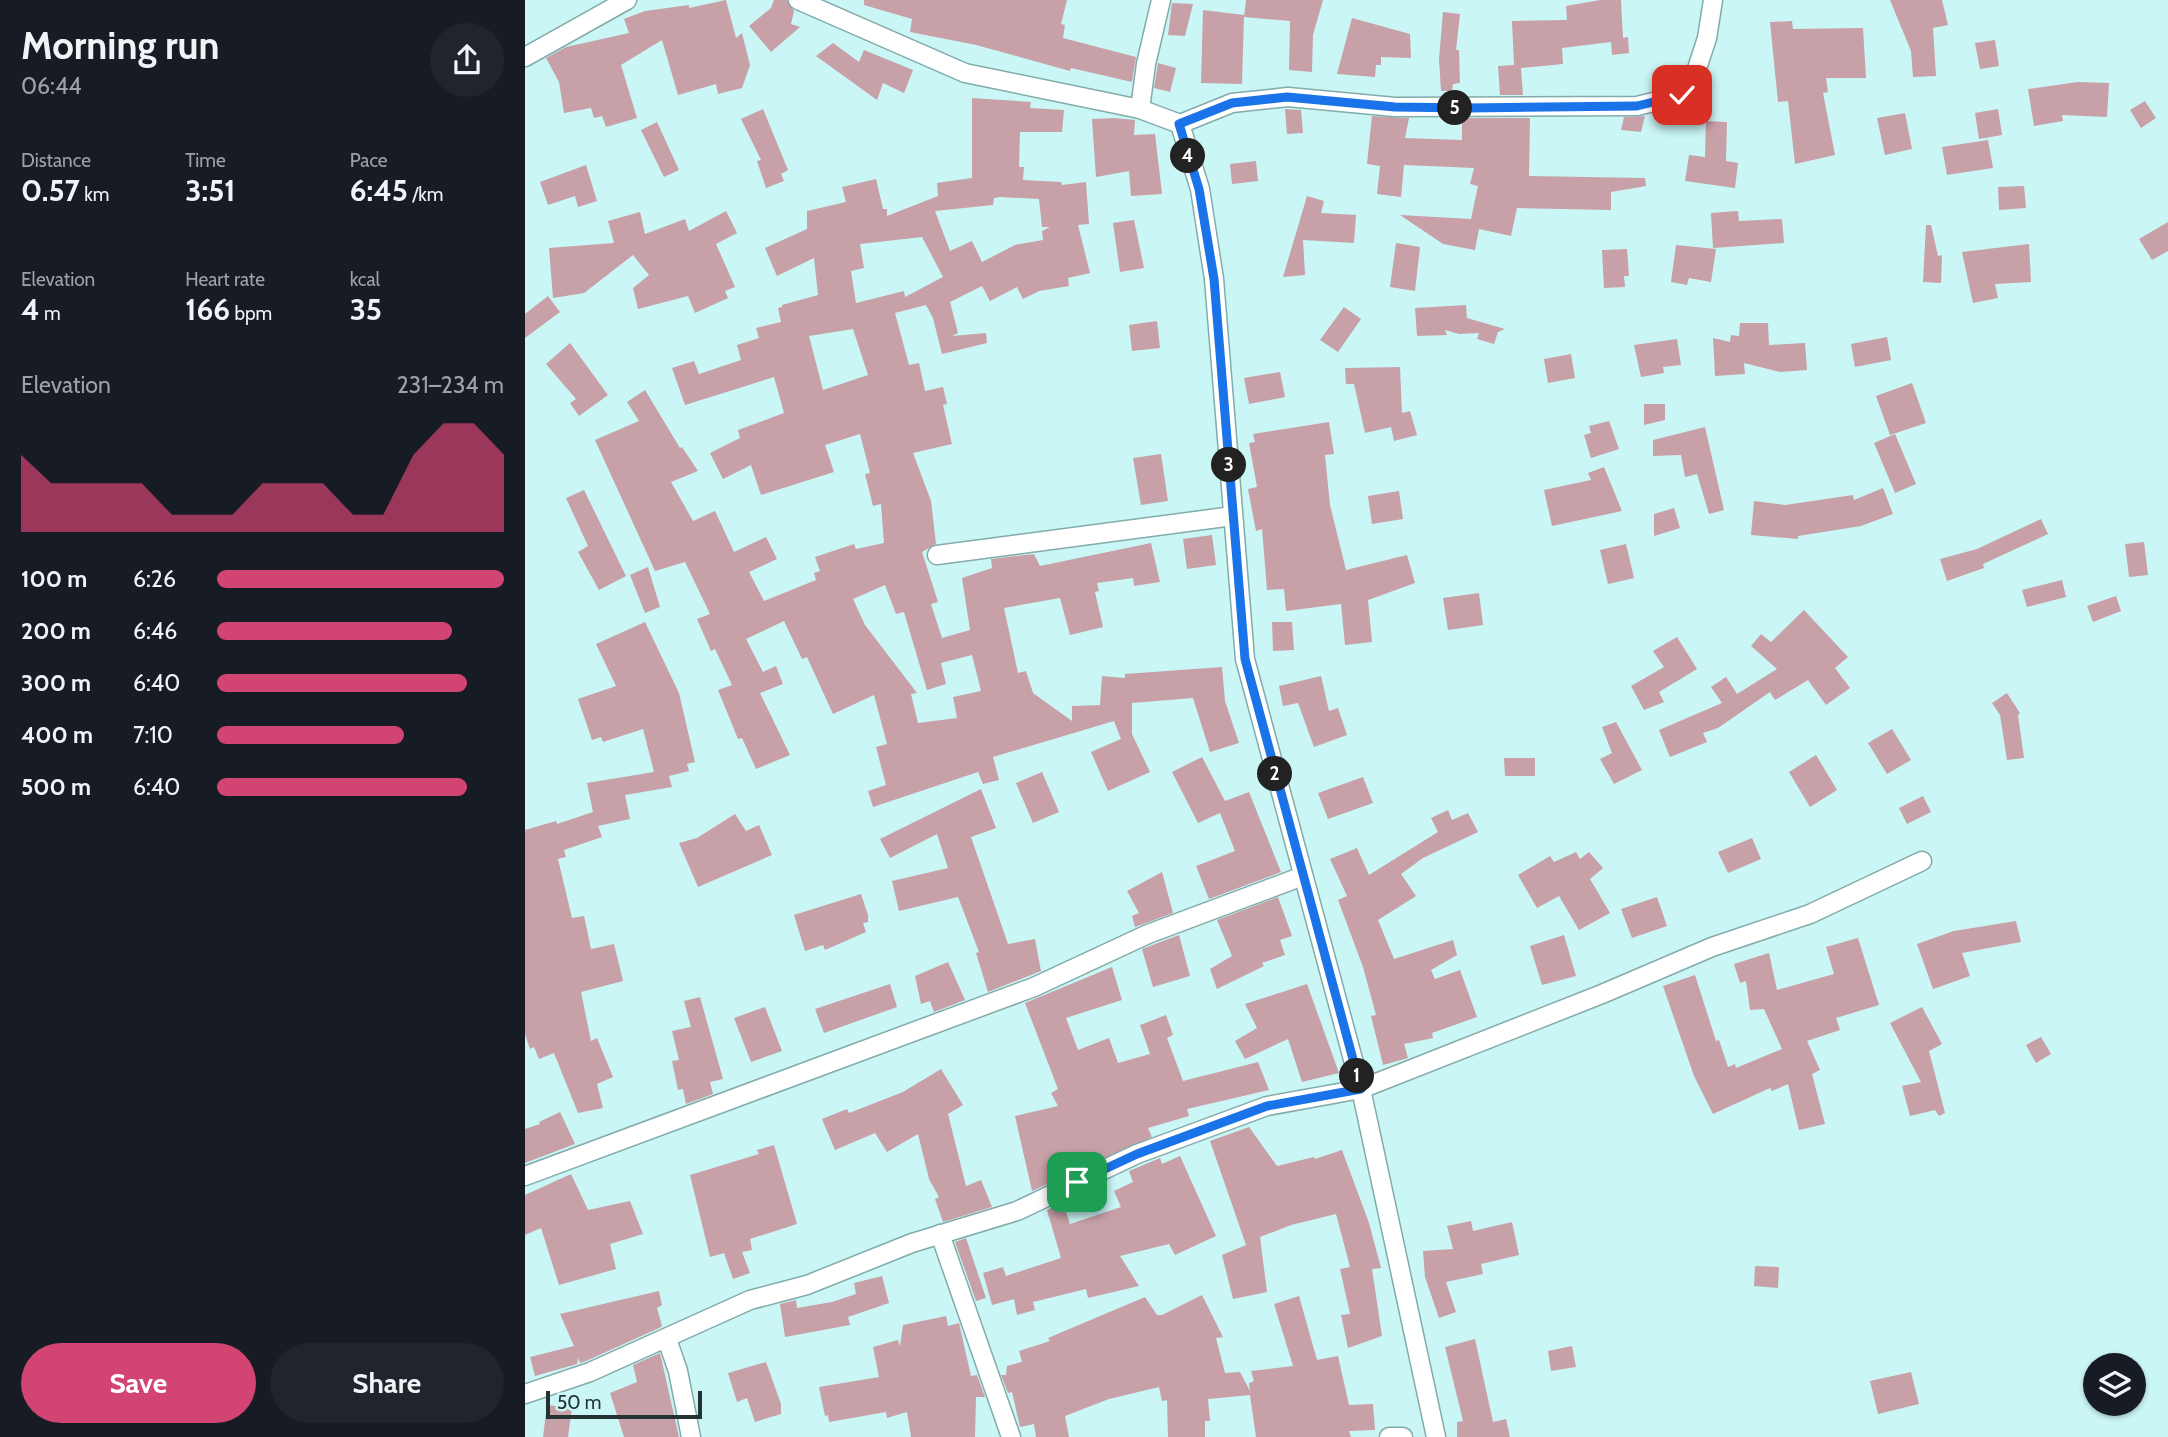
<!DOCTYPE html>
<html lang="en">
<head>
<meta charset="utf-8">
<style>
	:root { --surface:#171b24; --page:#20242c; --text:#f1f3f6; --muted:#9ea1a6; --accent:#d24472 }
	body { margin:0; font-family:Cabin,sans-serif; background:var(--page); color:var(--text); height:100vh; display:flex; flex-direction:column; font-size:26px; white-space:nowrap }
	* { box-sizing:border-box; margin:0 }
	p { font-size:23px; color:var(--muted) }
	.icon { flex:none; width:38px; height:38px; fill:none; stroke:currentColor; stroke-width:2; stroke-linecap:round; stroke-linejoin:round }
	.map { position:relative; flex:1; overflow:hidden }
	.panel { display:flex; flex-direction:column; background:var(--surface); width:525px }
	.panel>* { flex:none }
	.tools { position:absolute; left:1558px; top:1353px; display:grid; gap:14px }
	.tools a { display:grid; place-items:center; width:63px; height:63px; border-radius:50%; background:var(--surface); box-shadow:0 2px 5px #0004; font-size:35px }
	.scale { position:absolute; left:21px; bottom:18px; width:156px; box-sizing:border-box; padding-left:7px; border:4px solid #233334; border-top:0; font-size:19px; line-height:24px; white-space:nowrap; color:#233334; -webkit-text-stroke:5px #cbf6f6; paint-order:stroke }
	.pin { position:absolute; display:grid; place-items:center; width:60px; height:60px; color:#fff; margin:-30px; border-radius:14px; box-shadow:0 4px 10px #0006 }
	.km { position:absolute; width:35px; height:35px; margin:-18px; border-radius:50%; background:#222; color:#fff; font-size:19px; line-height:35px; text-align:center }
	.round { display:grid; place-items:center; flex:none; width:74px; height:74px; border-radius:37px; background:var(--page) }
	.summary { display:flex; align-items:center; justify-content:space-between; height:119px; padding:0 21px }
	h1 { font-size:38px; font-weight:800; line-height:52px }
	.figures { display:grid; grid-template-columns:repeat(3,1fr); gap:10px; height:119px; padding:7px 21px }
	.figures div { display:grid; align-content:center }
	.figures b { font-size:30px; font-weight:800 }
	.figures small { font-size:19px; font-weight:400 }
	.figures p { font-size:19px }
	.chart { height:196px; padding:14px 21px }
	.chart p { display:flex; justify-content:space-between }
	.chart svg { width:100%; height:126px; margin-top:7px; fill:var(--accent); opacity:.7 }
	.cta { display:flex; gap:14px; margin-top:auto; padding:14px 21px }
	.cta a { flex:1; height:80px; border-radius:42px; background:var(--accent); color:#fff; font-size:28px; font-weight:800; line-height:80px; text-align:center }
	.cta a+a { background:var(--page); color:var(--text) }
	ul { padding:0 21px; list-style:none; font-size:23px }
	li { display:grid; grid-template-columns:112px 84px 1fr; align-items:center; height:52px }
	li i { height:18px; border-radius:9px; background:var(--accent) }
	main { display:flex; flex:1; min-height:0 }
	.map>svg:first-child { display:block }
	.building { fill:#c8a0a8; fill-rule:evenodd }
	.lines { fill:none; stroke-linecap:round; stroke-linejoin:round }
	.minor-casing { stroke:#82abab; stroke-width:21 }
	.minor { stroke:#fff; stroke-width:18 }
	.route-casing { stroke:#fff; stroke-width:14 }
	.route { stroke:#1a73e8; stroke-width:9 }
</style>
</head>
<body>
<main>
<section class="panel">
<div class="summary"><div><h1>Morning run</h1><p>06:44</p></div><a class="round"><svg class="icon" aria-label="share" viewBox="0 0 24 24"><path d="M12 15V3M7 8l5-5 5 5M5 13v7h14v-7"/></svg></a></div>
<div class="figures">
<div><p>Distance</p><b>0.57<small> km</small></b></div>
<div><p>Time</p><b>3:51</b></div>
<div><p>Pace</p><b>6:45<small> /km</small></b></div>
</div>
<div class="figures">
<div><p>Elevation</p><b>4<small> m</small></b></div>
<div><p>Heart rate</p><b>166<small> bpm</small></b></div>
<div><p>kcal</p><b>35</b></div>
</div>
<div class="chart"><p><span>Elevation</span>231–234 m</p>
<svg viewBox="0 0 160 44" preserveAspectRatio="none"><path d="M0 44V17L10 27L20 27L30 27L40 27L50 38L60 38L70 38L80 27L90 27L100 27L110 38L120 38L130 17L140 6L150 6L160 17V44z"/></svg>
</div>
<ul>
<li><b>100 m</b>6:26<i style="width:100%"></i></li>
<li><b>200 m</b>6:46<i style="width:82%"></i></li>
<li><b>300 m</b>6:40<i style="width:87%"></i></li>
<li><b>400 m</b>7:10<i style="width:65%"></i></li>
<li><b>500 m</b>6:40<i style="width:87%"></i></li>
</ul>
<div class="cta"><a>Save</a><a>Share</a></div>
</section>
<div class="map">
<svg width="1643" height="1437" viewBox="0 0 1643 1437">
	<rect width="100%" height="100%" fill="#cbf6f6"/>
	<g class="building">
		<polygon points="201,0 211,38 217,33 225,65 217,88 193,94 191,84 153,95 137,40 96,65 112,118 81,127 77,116 69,118 66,108 39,113 34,82 21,58 41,47 104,33 99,19 120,11 164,5 164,8"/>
		<polygon points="249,0 262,0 269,11 266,24 275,27 246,52 224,26 246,8"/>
		<polygon points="339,0 542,0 536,24 540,25 538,38 611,57 607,82 546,68 545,71 451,45 385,32 387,19 339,5"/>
		<polygon points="721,0 798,0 788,35 787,72 764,70 765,21 719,17"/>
		<polygon points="1075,0 1096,0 1098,38 1103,37 1104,53 1087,55 1086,42 1037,48 1038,64 996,68 998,95 975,95 973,66 989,65 987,21 1042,20 1041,6"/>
		<polygon points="1365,0 1417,0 1423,25 1408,28 1411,76 1388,77 1386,51"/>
		<polygon points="647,3 668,4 660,36 643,35"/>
		<polygon points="678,10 719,15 717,84 676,83"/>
		<polygon points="918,12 935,14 931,50 934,50 935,83 928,84 927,91 916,91 914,59"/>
		<polygon points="827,18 885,34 886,58 856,57 856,65 851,65 850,77 812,74"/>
		<polygon points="1267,21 1268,29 1338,28 1341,78 1301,78 1303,92 1298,93 1310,155 1270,164 1263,101 1253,102 1245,22"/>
		<polygon points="1470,40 1474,66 1455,69 1450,43"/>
		<polygon points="308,43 334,62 339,50 388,70 379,93 358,83 352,100 291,56"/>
		<polygon points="633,63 651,68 645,92 629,88"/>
		<polygon points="1553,82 1584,83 1582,117 1537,115 1538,121 1509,126 1503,89"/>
		<path d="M447 98 506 102 505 108 539 110 537 132H495L494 167H499L498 180 536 182 537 185 561 182 564 224 553 225 565 273 543 278 544 286 514 291 498 299 492 287 465 301 457 286 425 302 433 333 427 336 461 333 462 343 417 354 408 318 401 305 370 313 384 365 394 363 400 391 418 387 422 404 418 405 427 444 388 453 406 501 411 544 397 552 413 602 406 604 417 638 445 630 437 578 467 568 466 559 509 554 515 566 626 543 635 582 609 586 608 578 572 583 574 591 570 592 578 627 545 635 535 598 479 608 493 673 501 671 508 693 547 721V706L575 705 577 676 600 678V674L697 667 700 701 714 743 685 752 668 698 607 703V734L625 772 583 791 566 752 596 739 589 721 468 757 474 780 458 784 453 772 348 807 343 791 361 785 351 747 362 744 349 695 308 714 282 657 277 659 259 621 221 639 238 672 251 666 258 684 235 693 265 755 231 769 217 738 213 739 193 690 207 685 190 649 186 651 172 619 185 614 160 562 130 571 70 440 114 421 102 402 120 390 155 448 157 447 173 471 146 482 168 521 190 511 209 552 241 537 252 559 224 572 239 601 291 580 289 573 295 571 290 557 329 544 331 549 359 543 356 504 348 506 340 474 345 473 335 434 300 445 309 472 236 495 226 465 198 479 185 453 215 438 213 430 259 413 249 377 160 405 147 368 169 361 174 374 216 360 212 345 234 338 231 328 256 322 253 308 257 307V305L293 295 289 258 252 276 240 248 282 229V211L321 202 317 187 351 179 358 209H362V216L413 196 412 183 447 178ZM475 197 514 199 517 227H525L517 231 518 240 490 245 457 262 447 241 425 251 410 211 468 205 469 198ZM397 237 418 277 380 297 379 291 331 303 326 271 339 268 335 244ZM328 329 343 375 298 390 284 336ZM360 585 371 614 379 612 402 690 421 684 416 663 447 655 456 691 428 697 432 718 393 723 386 694 392 693 340 625 328 599Z"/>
		<polygon points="1620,101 1631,118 1616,128 1605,110"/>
		<polygon points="238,109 263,170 256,174 259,181 241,188 232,161 236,160 216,119"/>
		<polygon points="760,109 776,110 778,133 762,134"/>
		<polygon points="1473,109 1477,135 1454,139 1450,113"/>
		<polygon points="1380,113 1387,149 1360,155 1352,118"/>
		<polygon points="847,116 884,118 880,138 937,140 937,118 1005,118 1004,176 1120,178 1121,186 1086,192 1086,210 992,208 986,236 954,229 950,250 918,244 875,215 946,219 953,186 945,184 949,168 879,165 876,197 852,194 855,166 842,164"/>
		<polygon points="1120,116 1116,132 1096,130 1099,117"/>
		<polygon points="590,118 610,120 609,135 630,134 637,194 606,196 604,171 571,177 567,119"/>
		<polygon points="1181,121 1202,122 1201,161 1213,163 1210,188 1160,181 1164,155 1180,157"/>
		<polygon points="132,122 154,170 139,177 116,130"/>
		<polygon points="1463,140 1468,168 1422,175 1417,147"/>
		<polygon points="731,161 733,181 707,184 705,164"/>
		<polygon points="61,165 72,201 53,207 50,196 23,205 15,182"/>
		<polygon points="1499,186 1501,208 1474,210 1473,187"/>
		<polygon points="782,196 799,201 796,213 831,215 829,243 778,240 780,275 758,277"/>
		<polygon points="201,211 212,233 191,244 210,287 200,291 203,298 170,313 163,296 113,309 108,288 124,275 108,255 59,293 28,298 24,248 89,243 83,221 115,212 120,234 160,219 164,231"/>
		<polygon points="1213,211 1214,221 1257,219 1259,243 1188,248 1186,213"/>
		<polygon points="609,220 619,268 595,272 588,223"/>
		<polygon points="1643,222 1643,251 1627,260 1614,239"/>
		<polygon points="1401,225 1406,225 1413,256 1417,255 1416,283 1398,282"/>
		<polygon points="871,243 895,247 890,291 865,287"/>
		<polygon points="1504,244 1506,282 1470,284 1473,298 1448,303 1437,252"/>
		<polygon points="1151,245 1191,249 1186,282 1164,278 1162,285 1146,282"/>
		<polygon points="1102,249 1104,276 1099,276 1100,287 1079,288 1077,250"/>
		<polygon points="23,296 35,312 0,338 0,314"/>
		<polygon points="941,305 942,318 980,329 973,332 969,344 952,339 954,333 934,334 920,330 922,335 892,336 890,308"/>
		<polygon points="819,307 836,319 813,352 795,340"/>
		<polygon points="632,321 635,348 607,351 604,325"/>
		<polygon points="1215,323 1243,323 1244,345 1280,343 1282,370 1255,372 1219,363 1220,374 1190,376 1188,338 1205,342 1206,335 1214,336"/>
		<polygon points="1362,337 1366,360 1330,367 1326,344"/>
		<polygon points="1152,339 1156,365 1138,367 1139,373 1116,377 1109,345"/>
		<polygon points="45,343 83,395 54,416 45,403 51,399 21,364"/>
		<polygon points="1046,354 1050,378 1023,383 1019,359"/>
		<polygon points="875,367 877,413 885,411 892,435 869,441 866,427 840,433 829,384 821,384 820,368"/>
		<polygon points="755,372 760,397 724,404 719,378"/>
		<polygon points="1387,383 1401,423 1365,435 1351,396"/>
		<polygon points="1119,404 1140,404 1140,420 1119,425"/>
		<polygon points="1084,421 1094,449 1066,458 1059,435 1066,433 1064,426"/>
		<polygon points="804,422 809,454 800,455 805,505 821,570 882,555 890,583 843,600 847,642 820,645 816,604 761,611 759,589 742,590 737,529 731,531 723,489 732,487 724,443 730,442 728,434"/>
		<polygon points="1180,427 1199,510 1184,514 1172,474 1160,477 1156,455 1128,456 1128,440"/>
		<polygon points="1370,434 1391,484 1370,493 1349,443"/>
		<polygon points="636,454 643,501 616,505 608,458"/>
		<polygon points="1079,467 1097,511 1027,526 1019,490 1066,480 1063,473"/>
		<polygon points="1358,488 1368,514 1336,526 1273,536 1273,539 1226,535 1229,501 1260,505 1328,495 1329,500"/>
		<polygon points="59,490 101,576 74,590 53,552 63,546 41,498"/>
		<polygon points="874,491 878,519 847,524 843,496"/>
		<polygon points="1149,508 1155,528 1129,536 1129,514"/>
		<polygon points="1516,519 1523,534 1458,564 1459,568 1422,581 1415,559 1452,549"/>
		<polygon points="687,535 691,565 662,569 658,539"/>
		<polygon points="1619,542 1623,575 1604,577 1600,544"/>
		<polygon points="1101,544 1109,578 1083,584 1075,550"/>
		<polygon points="123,567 135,607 120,613 105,575"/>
		<polygon points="1537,580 1541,597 1502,607 1497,590"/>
		<polygon points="954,593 958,625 923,630 918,598"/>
		<polygon points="1591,596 1596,611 1568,622 1562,606"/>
		<polygon points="1279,610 1323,657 1310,668 1325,688 1301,705 1283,680 1250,700 1245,692 1193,728 1178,733 1182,742 1145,757 1134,730 1197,703 1186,687 1201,677 1212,694 1252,669 1226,646 1236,634 1246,642"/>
		<polygon points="120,622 154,693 170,762 162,764 164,771 144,776 147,787 100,795 105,819 73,826 77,837 39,850 41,857 33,859 47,918 59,916 66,949 89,944 98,981 56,992 66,1041 72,1038 88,1077 72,1084 78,1108 53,1113 29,1053 14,1059 9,1047 5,1049 0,1034 0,830 31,821 32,824 68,812 62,783 129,772 118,729 78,742 76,737 67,740 53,699 91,686 71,644"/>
		<polygon points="747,622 767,622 769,650 748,651"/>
		<polygon points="1152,637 1172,669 1134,692 1139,702 1119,710 1106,686 1139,667 1128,651"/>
		<polygon points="796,676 804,711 813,708 822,735 789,747 773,703 758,706 754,686"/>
		<polygon points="1482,693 1495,713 1493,715 1499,758 1482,760 1475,715 1467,703"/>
		<polygon points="1091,722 1117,770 1089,784 1075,759 1087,753 1077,727"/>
		<polygon points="1367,729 1386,760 1362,774 1343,743"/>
		<polygon points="1291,755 1312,790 1285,807 1264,772"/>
		<polygon points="677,757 700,801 724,792 756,872 684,899 671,866 710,851 695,813 673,823 647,772"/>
		<polygon points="979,758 1010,758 1010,776 980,776"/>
		<polygon points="517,772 534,812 508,823 491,783"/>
		<polygon points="838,777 848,803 803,819 793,793"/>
		<polygon points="456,789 471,828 446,837 483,944 510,939 516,971 463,992 451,953 454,952 433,897 374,911 367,881 423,868 412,834 365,858 355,839"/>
		<polygon points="1398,796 1406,812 1382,824 1374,808"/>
		<polygon points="923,810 927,820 943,813 953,832 898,858 876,874 891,896 853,920 869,959 928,940 932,955 906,970 910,979 935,970 952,1017 907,1033 908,1038 879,1044 883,1058 858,1065 846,1016 851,1015 838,967 813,900 822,896 805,859 832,848 844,875 913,832 906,818"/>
		<polygon points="210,814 221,831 234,825 247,855 173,887 154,843 172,838"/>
		<polygon points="1227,838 1236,859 1203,873 1193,852"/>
		<polygon points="1051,852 1055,859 1064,852 1078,868 1065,879 1085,913 1054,930 1034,896 1012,908 993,875 1025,856 1029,862"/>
		<polygon points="637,872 648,913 610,927 607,916 614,913 602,891"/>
		<polygon points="336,894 343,915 343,922 338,923 341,932 300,950 298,945 280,951 269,915"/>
		<polygon points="753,897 767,936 755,940 760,955 737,963 739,966 692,989 685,969 707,956 692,920"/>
		<polygon points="1132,897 1142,926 1107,938 1096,909"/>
		<polygon points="1491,921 1496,942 1437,953 1445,976 1408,989 1392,944 1429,931"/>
		<polygon points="654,935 665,976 628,987 617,949"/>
		<polygon points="1039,935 1051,976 1017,985 1005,946"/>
		<polygon points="1333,938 1354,1005 1311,1018 1315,1030 1282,1041 1295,1070 1287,1074 1300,1124 1274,1130 1263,1084 1247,1091 1245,1088 1188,1114 1169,1076 1138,986 1170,975 1191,1041 1194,1040 1203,1067 1210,1064 1211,1068 1257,1049 1239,1009 1225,1010 1221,981 1215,983 1209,964 1244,953 1252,990 1309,974 1301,947"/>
		<polygon points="423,962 440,1000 409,1012 405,1001 396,1004 390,976"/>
		<polygon points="587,967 597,1000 541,1018 553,1050 584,1038 593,1063 625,1054 615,1025 641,1015 648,1035 642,1038 658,1081 733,1062 744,1090 662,1109 664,1116 623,1128 627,1137 507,1191 490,1116 533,1106 526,1093 533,1089 500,1003"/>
		<polygon points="365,984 372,1007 299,1033 290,1009"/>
		<polygon points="782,984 814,1073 777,1082 763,1039 720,1059 710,1041 732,1028 720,1004"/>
		<polygon points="175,997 198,1079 185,1082 188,1094 161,1104 158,1089 153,1090 147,1061 154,1060 147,1031 166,1027 159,1001"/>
		<polygon points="240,1007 257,1051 226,1062 209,1018"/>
		<polygon points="1397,1007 1417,1044 1404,1051 1420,1113 1414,1116 1410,1110 1385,1116 1377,1086 1396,1082 1365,1023"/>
		<polygon points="1516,1037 1526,1054 1511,1063 1501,1045"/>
		<polygon points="416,1069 438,1105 423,1114 441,1186 456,1180 467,1207 418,1222 410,1199 414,1197 404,1179 393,1134 362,1152 350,1133 310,1150 297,1119 322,1109 324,1113 378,1092"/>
		<polygon points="35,1112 50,1144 0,1163 0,1129 15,1124 14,1122"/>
		<polygon points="724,1127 752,1166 789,1157 790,1159 817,1150 844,1223 856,1268 847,1269 857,1336 823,1348 816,1315 825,1314 815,1269 825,1267 811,1214 766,1225 735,1237 742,1292 708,1299 697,1255 721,1245 685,1141"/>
		<polygon points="249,1145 272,1224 225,1239 227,1250 217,1252 225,1273 208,1279 199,1253 185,1257 165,1175 234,1154 232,1150"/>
		<polygon points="655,1156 691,1236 650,1255 644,1244 595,1256 614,1286 563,1298 561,1289 508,1302 510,1310 492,1315 489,1299 467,1305 458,1273 478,1267 481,1276 536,1258 522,1210 538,1202 545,1224 596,1207 589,1191 608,1182 604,1171 635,1158 637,1164"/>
		<polygon points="46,1174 63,1210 105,1201 118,1234 85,1244 91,1269 34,1285 16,1228 0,1235 0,1195"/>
		<polygon points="946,1221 948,1231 987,1222 994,1255 956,1264 958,1274 921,1282 931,1312 914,1318 900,1277 898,1251 928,1249 922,1226"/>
		<polygon points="441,1238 461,1298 451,1301 430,1242"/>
		<polygon points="1230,1266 1254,1267 1253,1288 1229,1286"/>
		<polygon points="357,1276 364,1303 323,1317 325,1325 260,1337 255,1304 271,1300 272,1308 307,1302 331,1294 329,1283"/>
		<polygon points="134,1291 137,1305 132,1308 137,1326 134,1328 61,1361 55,1363 53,1358 52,1364 10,1376 5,1357 49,1346 35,1314"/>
		<polygon points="677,1295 698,1337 691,1338 700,1373 715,1372 725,1391 724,1383 729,1381 726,1371 768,1366 749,1304 774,1296 792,1360 813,1356 824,1405 848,1404 850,1430 824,1431 826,1437 731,1437 725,1395 683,1399 685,1421 680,1421 680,1437 643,1437 642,1400 637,1401 634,1387 584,1399 540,1416 544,1437 511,1437 509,1424 495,1427 487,1392 483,1393 476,1375 481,1375 482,1366 497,1362 494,1351 525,1341 523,1338 620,1297 632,1315 637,1315"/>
		<polygon points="421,1316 423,1326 434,1323 446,1376 452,1375 460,1397 451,1397 450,1437 386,1437 382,1412 362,1418 361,1412 304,1422 303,1415 300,1416 294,1387 354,1377 348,1347 373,1340 375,1346 378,1325"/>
		<polygon points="950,1339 968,1422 981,1419 985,1437 932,1437 932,1422 938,1421 920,1347"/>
		<polygon points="1047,1346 1051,1367 1026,1371 1023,1351"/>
		<polygon points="135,1353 154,1437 99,1437 85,1393 112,1382 108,1365"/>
		<polygon points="241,1362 256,1404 256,1414 230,1422 222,1398 212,1402 203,1373"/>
		<polygon points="1386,1372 1394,1404 1353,1414 1345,1381"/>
		<polygon points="22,1405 47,1408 43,1437 18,1437"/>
	</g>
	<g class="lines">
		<g class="minor-casing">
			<g id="minor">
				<polyline points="273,0 440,73 615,109 655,124 675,189 689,279 720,659 836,1089 911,1437"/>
				<polyline points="0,57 102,0"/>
				<polyline points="615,109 621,64 636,0"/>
				<polyline points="655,124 707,103 763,97 870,107 1112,106 1157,95 1165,90 1182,38 1188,0"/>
				<polyline points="412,555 708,516"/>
				<polyline points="0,1176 509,987 623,934 778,876"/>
				<polyline points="415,1234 486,1437"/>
				<polyline points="142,1339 153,1371 166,1437"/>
				<polyline points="0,1394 65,1372 225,1300 282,1285 387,1243 492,1211 612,1154 742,1106 836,1089 1077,994 1187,947 1285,914 1397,861"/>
				<polyline points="864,1437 878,1437"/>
			</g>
		</g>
		<use href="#minor" class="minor"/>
	</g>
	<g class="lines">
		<g class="route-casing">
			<polyline id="route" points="552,1182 612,1154 742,1106 836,1089 720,659 689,279 674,189 654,124 707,103 762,97 870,107 943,108 1112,106 1157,95"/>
		</g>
		<use href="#route" class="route"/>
	</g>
</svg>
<div class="tools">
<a><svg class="icon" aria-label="layers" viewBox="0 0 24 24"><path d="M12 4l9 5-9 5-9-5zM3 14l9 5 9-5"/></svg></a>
</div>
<div class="scale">50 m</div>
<div class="pin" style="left:552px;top:1182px;background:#1e9e55"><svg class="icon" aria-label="arrive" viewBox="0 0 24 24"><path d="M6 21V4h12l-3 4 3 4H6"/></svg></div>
<div class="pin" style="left:1157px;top:95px;background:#d93025"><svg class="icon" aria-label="check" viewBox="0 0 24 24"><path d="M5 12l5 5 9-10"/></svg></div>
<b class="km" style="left:832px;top:1076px">1</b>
<b class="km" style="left:750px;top:774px">2</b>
<b class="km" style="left:704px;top:465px">3</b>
<b class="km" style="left:663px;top:156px">4</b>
<b class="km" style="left:930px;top:108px">5</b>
</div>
</main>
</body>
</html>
